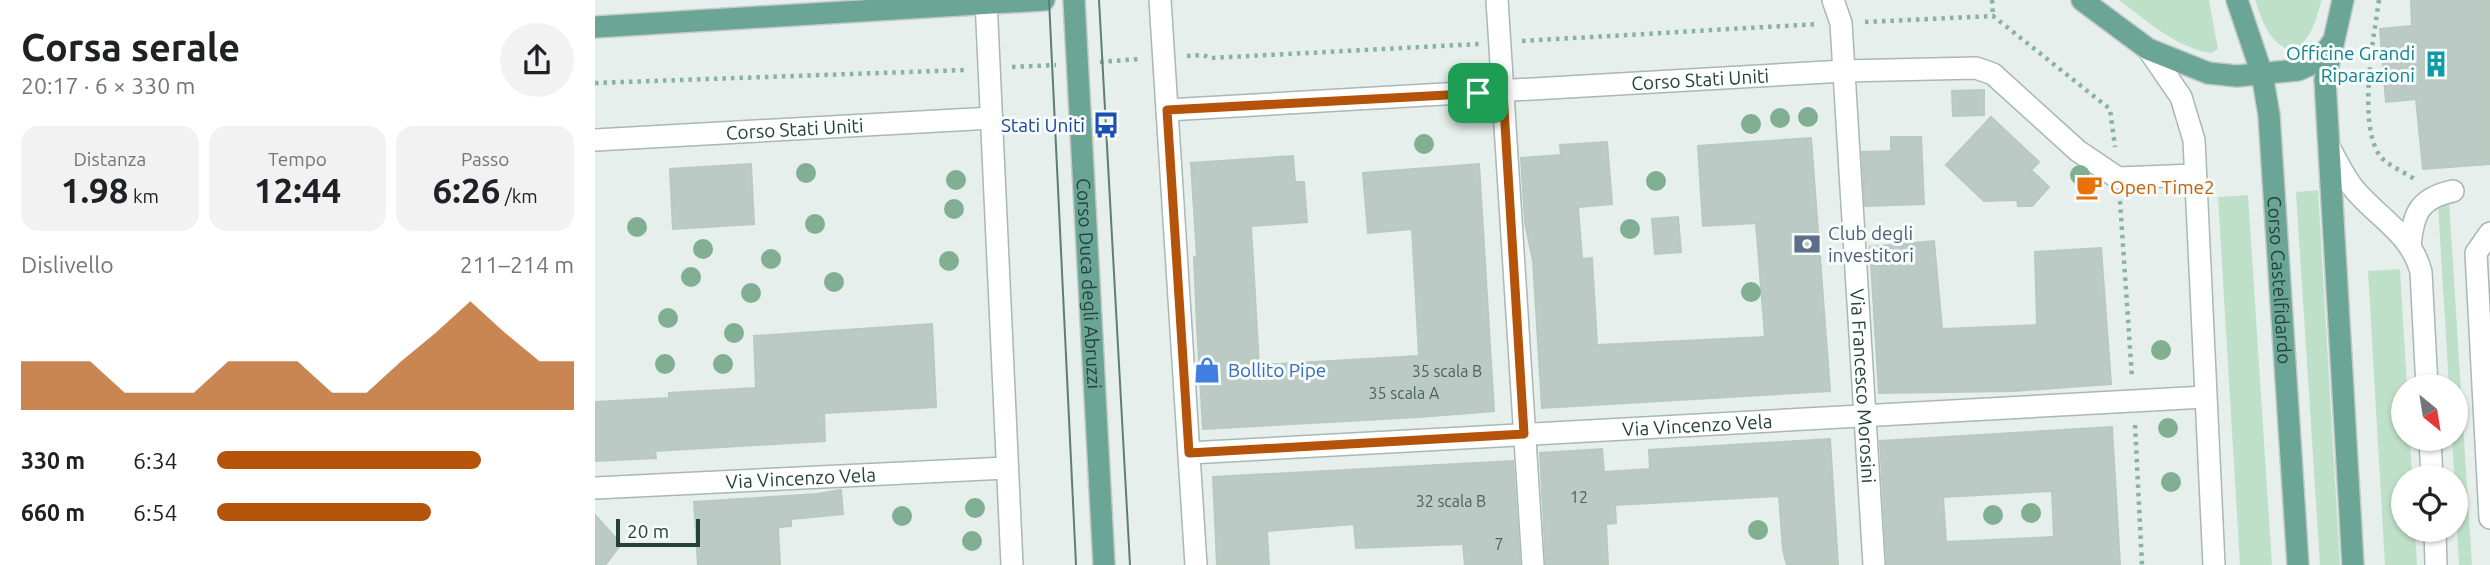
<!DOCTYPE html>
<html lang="it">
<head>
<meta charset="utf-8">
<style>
	:root { --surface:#fff; --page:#f2f2f2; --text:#202124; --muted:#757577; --accent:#b45309 }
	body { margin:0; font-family:Ubuntu,sans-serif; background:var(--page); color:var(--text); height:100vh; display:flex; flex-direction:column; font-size:26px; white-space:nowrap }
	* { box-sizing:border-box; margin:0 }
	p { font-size:23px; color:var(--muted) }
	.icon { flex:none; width:38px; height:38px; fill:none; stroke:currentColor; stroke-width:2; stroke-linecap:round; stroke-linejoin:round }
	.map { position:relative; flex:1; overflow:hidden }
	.sheet { display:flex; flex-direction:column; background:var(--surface); width:595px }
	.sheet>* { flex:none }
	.needle { width:46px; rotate:150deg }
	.fabs { position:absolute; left:1796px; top:374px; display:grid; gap:14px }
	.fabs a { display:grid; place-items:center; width:77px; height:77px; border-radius:50%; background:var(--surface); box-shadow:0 2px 5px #0004; font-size:35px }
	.scale { position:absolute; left:21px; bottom:18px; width:84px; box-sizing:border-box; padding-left:7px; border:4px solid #24423a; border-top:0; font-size:19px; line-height:24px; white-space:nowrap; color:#24423a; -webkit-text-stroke:5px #f7fbf9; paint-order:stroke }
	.pin { position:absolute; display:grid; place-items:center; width:60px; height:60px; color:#fff; margin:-30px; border-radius:14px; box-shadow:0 4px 10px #0006 }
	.round { display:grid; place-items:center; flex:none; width:74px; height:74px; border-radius:37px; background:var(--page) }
	.overview { display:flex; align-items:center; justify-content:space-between; height:119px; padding:0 21px }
	h1 { font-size:38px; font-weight:600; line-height:52px }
	.stats { display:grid; grid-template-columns:repeat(3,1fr); gap:10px; height:119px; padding:7px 21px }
	.stats div { display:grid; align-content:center; border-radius:18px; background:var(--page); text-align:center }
	.stats b { font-size:35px; font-weight:600 }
	.stats small { font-size:19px; font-weight:400 }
	.stats p { font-size:19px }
	.chart { height:196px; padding:14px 21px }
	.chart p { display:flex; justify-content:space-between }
	.chart svg { width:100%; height:126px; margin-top:7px; fill:var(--accent); opacity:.7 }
	ul { padding:0 21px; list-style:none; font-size:23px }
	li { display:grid; grid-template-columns:112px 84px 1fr; align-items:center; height:52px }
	li i { height:18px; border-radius:9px; background:var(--accent) }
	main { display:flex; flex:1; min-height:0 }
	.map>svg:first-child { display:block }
	.green { fill:#bfe0c8 }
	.building { fill:#bbcac4; stroke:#b8c9c2; stroke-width:2; fill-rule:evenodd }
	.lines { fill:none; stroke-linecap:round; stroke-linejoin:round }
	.minor-casing { stroke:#a8b8b2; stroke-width:24 }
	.major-casing { stroke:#c2cac8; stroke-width:24 }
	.path { stroke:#86b3a5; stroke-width:4.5; stroke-dasharray:3.5 5; stroke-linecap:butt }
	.minor { stroke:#fff; stroke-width:21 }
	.major { stroke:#6aa596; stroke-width:21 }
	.tram { stroke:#5f7d75; stroke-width:2 }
	.tree { fill:#80af93 }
	.route-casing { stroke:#fff; stroke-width:14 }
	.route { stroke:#b45309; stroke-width:9 }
	.labels { text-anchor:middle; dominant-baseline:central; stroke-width:6; stroke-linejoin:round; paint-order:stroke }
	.number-label { font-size:16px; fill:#4a645c }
	.culture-label { font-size:19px; fill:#0d838f; stroke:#f7fbf9; text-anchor:end }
	.street-label { font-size:19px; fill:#24423a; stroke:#f7fbf9 }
	.transit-label { font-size:19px; fill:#164399; stroke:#f7fbf9; text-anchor:end }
	.food-label { font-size:19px; fill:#c56008; stroke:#f7fbf9; text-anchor:start }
	.service-label { font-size:19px; fill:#4e5e75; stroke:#f7fbf9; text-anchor:start }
	.shop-label { font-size:19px; fill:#366cbe; stroke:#f7fbf9; text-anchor:start }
</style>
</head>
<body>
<main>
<section class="sheet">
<div class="overview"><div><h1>Corsa serale</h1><p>20:17 · 6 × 330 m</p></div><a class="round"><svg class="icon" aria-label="share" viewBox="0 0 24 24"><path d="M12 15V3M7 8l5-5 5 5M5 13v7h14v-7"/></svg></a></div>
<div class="stats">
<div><p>Distanza</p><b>1.98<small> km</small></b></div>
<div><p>Tempo</p><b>12:44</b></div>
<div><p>Passo</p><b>6:26<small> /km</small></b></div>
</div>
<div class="chart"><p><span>Dislivello</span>211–214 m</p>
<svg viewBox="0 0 160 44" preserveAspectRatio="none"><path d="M0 44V27L10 27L20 27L30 38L40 38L50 38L60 27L70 27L80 27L90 38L100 38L110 27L120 17L130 6L140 17L150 27L160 27V44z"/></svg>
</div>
<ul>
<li><b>330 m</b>6:34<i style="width:74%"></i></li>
<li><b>660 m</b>6:54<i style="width:60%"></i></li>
</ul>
</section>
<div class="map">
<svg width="1895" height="565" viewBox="0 0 1895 565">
	<rect width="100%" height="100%" fill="#e6efeb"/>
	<g class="green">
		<path d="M1524 0H1614L1623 49 1617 53C1582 49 1551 20 1524 0Z"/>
		<path d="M1660 0H1727C1721 18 1716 44 1696 50 1674 44 1667 20 1660 0Z"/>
		<polygon points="1723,190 1745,565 1725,565 1701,192"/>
		<polygon points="1653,195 1677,565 1645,565 1623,197"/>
		<polygon points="1854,201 1877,565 1864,565 1857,439 1860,439 1860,387 1854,387 1843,205"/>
		<polygon points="1805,269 1812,387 1808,387 1808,439 1815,439 1817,478 1808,478 1808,530 1820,530 1822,565 1790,565 1773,271"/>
	</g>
	<g class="building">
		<polygon points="1816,0 1895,0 1895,164 1828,169 1821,99 1791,102 1785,29 1817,26"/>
		<polygon points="1389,90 1389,115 1358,116 1357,91"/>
		<polygon points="1396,117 1444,162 1436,170 1454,187 1437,206 1423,206 1422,200 1389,201 1351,165"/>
		<polygon points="1296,137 1326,137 1329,204 1270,206 1267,152 1296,151"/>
		<polygon points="1216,138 1235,391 947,408 938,261 930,223 926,158 966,155 965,145 1012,142 1017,204 983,207 987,259 997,258 1002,345 1170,337 1161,223 1108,226 1103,146"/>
		<polygon points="698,156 700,182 709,182 712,222 656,226 664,365 824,356 817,229 773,233 768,173 884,164 899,411 824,417 608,429 602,326 599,257 602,257 596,163"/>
		<polygon points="156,164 159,224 78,229 75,169"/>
		<polygon points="1083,217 1086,252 1060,254 1057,219"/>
		<polygon points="1339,241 1347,329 1442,325 1440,252 1506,248 1516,384 1420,391 1284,393 1275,247"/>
		<polygon points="337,324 341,407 229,413 230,441 60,451 61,458 0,461 0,402 74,398 74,393 161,388 159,336"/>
		<path d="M1517 427 1525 565H1292L1285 441ZM1457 491 1459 537 1351 542 1348 497Z"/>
		<polygon points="1235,439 1243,565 1192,565 1188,550 1184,496 1020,505 1021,523 1011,524 1013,565 951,565 945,453 1007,449 1009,472 1055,469 1054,450"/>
		<polygon points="918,461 925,565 870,565 868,544 761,548 759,524 672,531 674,565 622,565 618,477"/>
		<polygon points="246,490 248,514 196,519 196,526 183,527 185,565 103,565 99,502 222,494"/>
		<polygon points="0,515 26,544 10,565 0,565"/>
	</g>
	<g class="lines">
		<g class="minor-casing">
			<g id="minor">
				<polyline points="391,0 417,565"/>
				<polyline points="565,0 601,565"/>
				<polyline points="902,0 938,565"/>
				<path id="s1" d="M1238 0 1246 23 1279 565"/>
				<polyline points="1553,49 1586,97 1599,140 1619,565"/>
				<path id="s2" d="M572 110 1249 71 1381 68 1398 74 1483 151 1523 178 1600 175"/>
				<path id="s3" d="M0 140 397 118"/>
				<path d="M1734 147C1742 161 1749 177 1759 189 1783 218 1816 233 1826 272L1832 387"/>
				<polyline points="1895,233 1881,253 1895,518"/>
				<path d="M1815 246C1818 214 1824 198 1858 191"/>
				<polyline points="1835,439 1837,478"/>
				<path id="s4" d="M594 453 1610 397"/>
				<path id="s5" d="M0 488 411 468"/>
				<polyline points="1840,530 1841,565"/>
			</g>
		</g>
		<g class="major-casing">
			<g id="major">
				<path id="s6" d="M479 0 509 565"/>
				<polyline points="1487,0 1553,49 1613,73 1642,76 1703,70 1717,64 1728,55 1737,43"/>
				<path id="s7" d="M1642 0 1667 74 1674 115 1703 565"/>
				<polyline points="1748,0 1730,80 1758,565"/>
				<polyline points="0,27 449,0"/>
			</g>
		</g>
		<g class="path">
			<polyline points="1397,0 1398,16"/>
			<path d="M1784 0C1779 36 1762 124 1785 156 1792 165 1811 173 1821 180"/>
			<polyline points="1270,22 1398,16 1515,109 1520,147"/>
			<polyline points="927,41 1223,24"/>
			<polyline points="592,56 608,55 616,58 884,44"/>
			<polyline points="505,62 545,59"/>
			<polyline points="417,67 461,65"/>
			<polyline points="0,83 370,70"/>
			<polyline points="1525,201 1537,378"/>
			<polyline points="1540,425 1547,565"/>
		</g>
		<use href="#minor" class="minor"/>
		<use href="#major" class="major"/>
		<g class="tram">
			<polyline points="454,0 481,565"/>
			<polyline points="504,0 535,565"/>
		</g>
	</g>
	<g class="tree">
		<circle cx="1213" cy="117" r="10"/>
		<circle cx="1185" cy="118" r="10"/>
		<circle cx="1156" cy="124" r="10"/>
		<circle cx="829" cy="144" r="10"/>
		<circle cx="211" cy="173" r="10"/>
		<circle cx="1485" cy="175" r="10"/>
		<circle cx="361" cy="180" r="10"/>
		<circle cx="1061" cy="181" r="10"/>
		<circle cx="359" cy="209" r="10"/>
		<circle cx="220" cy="224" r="10"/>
		<circle cx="42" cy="227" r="10"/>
		<circle cx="1035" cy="229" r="10"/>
		<circle cx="108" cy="249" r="10"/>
		<circle cx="176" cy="259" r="10"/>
		<circle cx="354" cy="261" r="10"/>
		<circle cx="96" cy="277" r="10"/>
		<circle cx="239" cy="282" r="10"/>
		<circle cx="1156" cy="292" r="10"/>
		<circle cx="156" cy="293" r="10"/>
		<circle cx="73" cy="318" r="10"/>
		<circle cx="139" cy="333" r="10"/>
		<circle cx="1566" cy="350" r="10"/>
		<circle cx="70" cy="364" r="10"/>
		<circle cx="128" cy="364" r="10"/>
		<circle cx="1573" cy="428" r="10"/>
		<circle cx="1576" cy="482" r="10"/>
		<circle cx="380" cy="508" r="10"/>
		<circle cx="1436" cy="513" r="10"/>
		<circle cx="1398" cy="515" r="10"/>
		<circle cx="307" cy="516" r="10"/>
		<circle cx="1163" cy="530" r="10"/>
		<circle cx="377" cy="541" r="10"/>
	</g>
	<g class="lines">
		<g class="route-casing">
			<polygon id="route" points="908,92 929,434 594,453 572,110"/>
		</g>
		<use href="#route" class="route"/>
	</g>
	<defs>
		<g id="building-bare" transform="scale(2.1)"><path d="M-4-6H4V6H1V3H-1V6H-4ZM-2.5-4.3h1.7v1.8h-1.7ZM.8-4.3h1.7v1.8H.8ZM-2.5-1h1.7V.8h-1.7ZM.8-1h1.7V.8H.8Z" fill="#0f9aa8" stroke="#f7fbf9" stroke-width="2.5" paint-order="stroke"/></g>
		<g id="bus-bare" transform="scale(2.1)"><path d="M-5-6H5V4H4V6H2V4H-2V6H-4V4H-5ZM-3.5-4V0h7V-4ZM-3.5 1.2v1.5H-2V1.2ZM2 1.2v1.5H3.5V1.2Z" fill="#1a4fb4" stroke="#f7fbf9" stroke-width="2.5" paint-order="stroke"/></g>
		<g id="cafe-bare" transform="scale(2.1)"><path d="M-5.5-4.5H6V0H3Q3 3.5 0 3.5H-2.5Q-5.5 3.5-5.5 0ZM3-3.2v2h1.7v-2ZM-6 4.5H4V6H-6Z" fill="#e8710a" stroke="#f7fbf9" stroke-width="2.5" paint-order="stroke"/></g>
		<g id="bank-bare" transform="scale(2.1)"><path d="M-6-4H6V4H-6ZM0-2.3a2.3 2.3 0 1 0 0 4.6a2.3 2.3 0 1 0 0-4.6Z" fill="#5c6f8a" stroke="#f7fbf9" stroke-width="2.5" paint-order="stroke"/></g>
		<g id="shop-bare" transform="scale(2.1)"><path d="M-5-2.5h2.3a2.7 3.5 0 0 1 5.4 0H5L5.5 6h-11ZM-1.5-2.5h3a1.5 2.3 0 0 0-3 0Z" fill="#3f7fe0" stroke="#f7fbf9" stroke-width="2.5" paint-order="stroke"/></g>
	</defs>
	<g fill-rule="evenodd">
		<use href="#building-bare" x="1841" y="64"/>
		<use href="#bus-bare" x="511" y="125"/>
		<use href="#cafe-bare" x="1494" y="187"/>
		<use href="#bank-bare" x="1212" y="244"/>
		<use href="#shop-bare" x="612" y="370"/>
	</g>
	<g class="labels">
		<g class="number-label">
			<text x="852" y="371">35 scala B</text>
			<text x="809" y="393">35 scala A</text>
			<text x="984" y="497">12</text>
			<text x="856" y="501">32 scala B</text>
			<text x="904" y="544">7</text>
		</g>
		<g class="culture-label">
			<text x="1820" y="53">Officine Grandi<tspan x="1820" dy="22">Riparazioni</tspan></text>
		</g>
		<g class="street-label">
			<text stroke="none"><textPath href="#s2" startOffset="534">Corso Stati Uniti</textPath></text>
			<text stroke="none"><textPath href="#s3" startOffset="200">Corso Stati Uniti</textPath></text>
			<text stroke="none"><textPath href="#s7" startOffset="285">Corso Castelfidardo</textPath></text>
			<text stroke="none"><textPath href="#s6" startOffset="284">Corso Duca degli Abruzzi</textPath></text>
			<text stroke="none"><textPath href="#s1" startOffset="388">Via Francesco Morosini</textPath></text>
			<text stroke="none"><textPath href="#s4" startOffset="509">Via Vincenzo Vela</textPath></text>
			<text stroke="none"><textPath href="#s5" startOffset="206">Via Vincenzo Vela</textPath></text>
		</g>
		<g class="transit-label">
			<text x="490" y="125">Stati Uniti</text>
		</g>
		<g class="food-label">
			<text x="1515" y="187">Open Time2</text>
		</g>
		<g class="service-label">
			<text x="1233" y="233">Club degli<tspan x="1233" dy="22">investitori</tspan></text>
		</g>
		<g class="shop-label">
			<text x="633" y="370">Bollito Pipe</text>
		</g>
	</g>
</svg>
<div class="fabs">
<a><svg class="needle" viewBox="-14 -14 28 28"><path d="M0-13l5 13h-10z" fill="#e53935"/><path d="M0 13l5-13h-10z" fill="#757577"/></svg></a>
<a><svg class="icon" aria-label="locate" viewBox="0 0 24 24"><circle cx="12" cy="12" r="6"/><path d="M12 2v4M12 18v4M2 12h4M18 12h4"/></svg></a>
</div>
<div class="scale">20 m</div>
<div class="pin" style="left:883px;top:93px;background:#1e9e55"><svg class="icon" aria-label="arrive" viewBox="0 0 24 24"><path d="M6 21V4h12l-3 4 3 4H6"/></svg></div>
</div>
</main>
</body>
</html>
